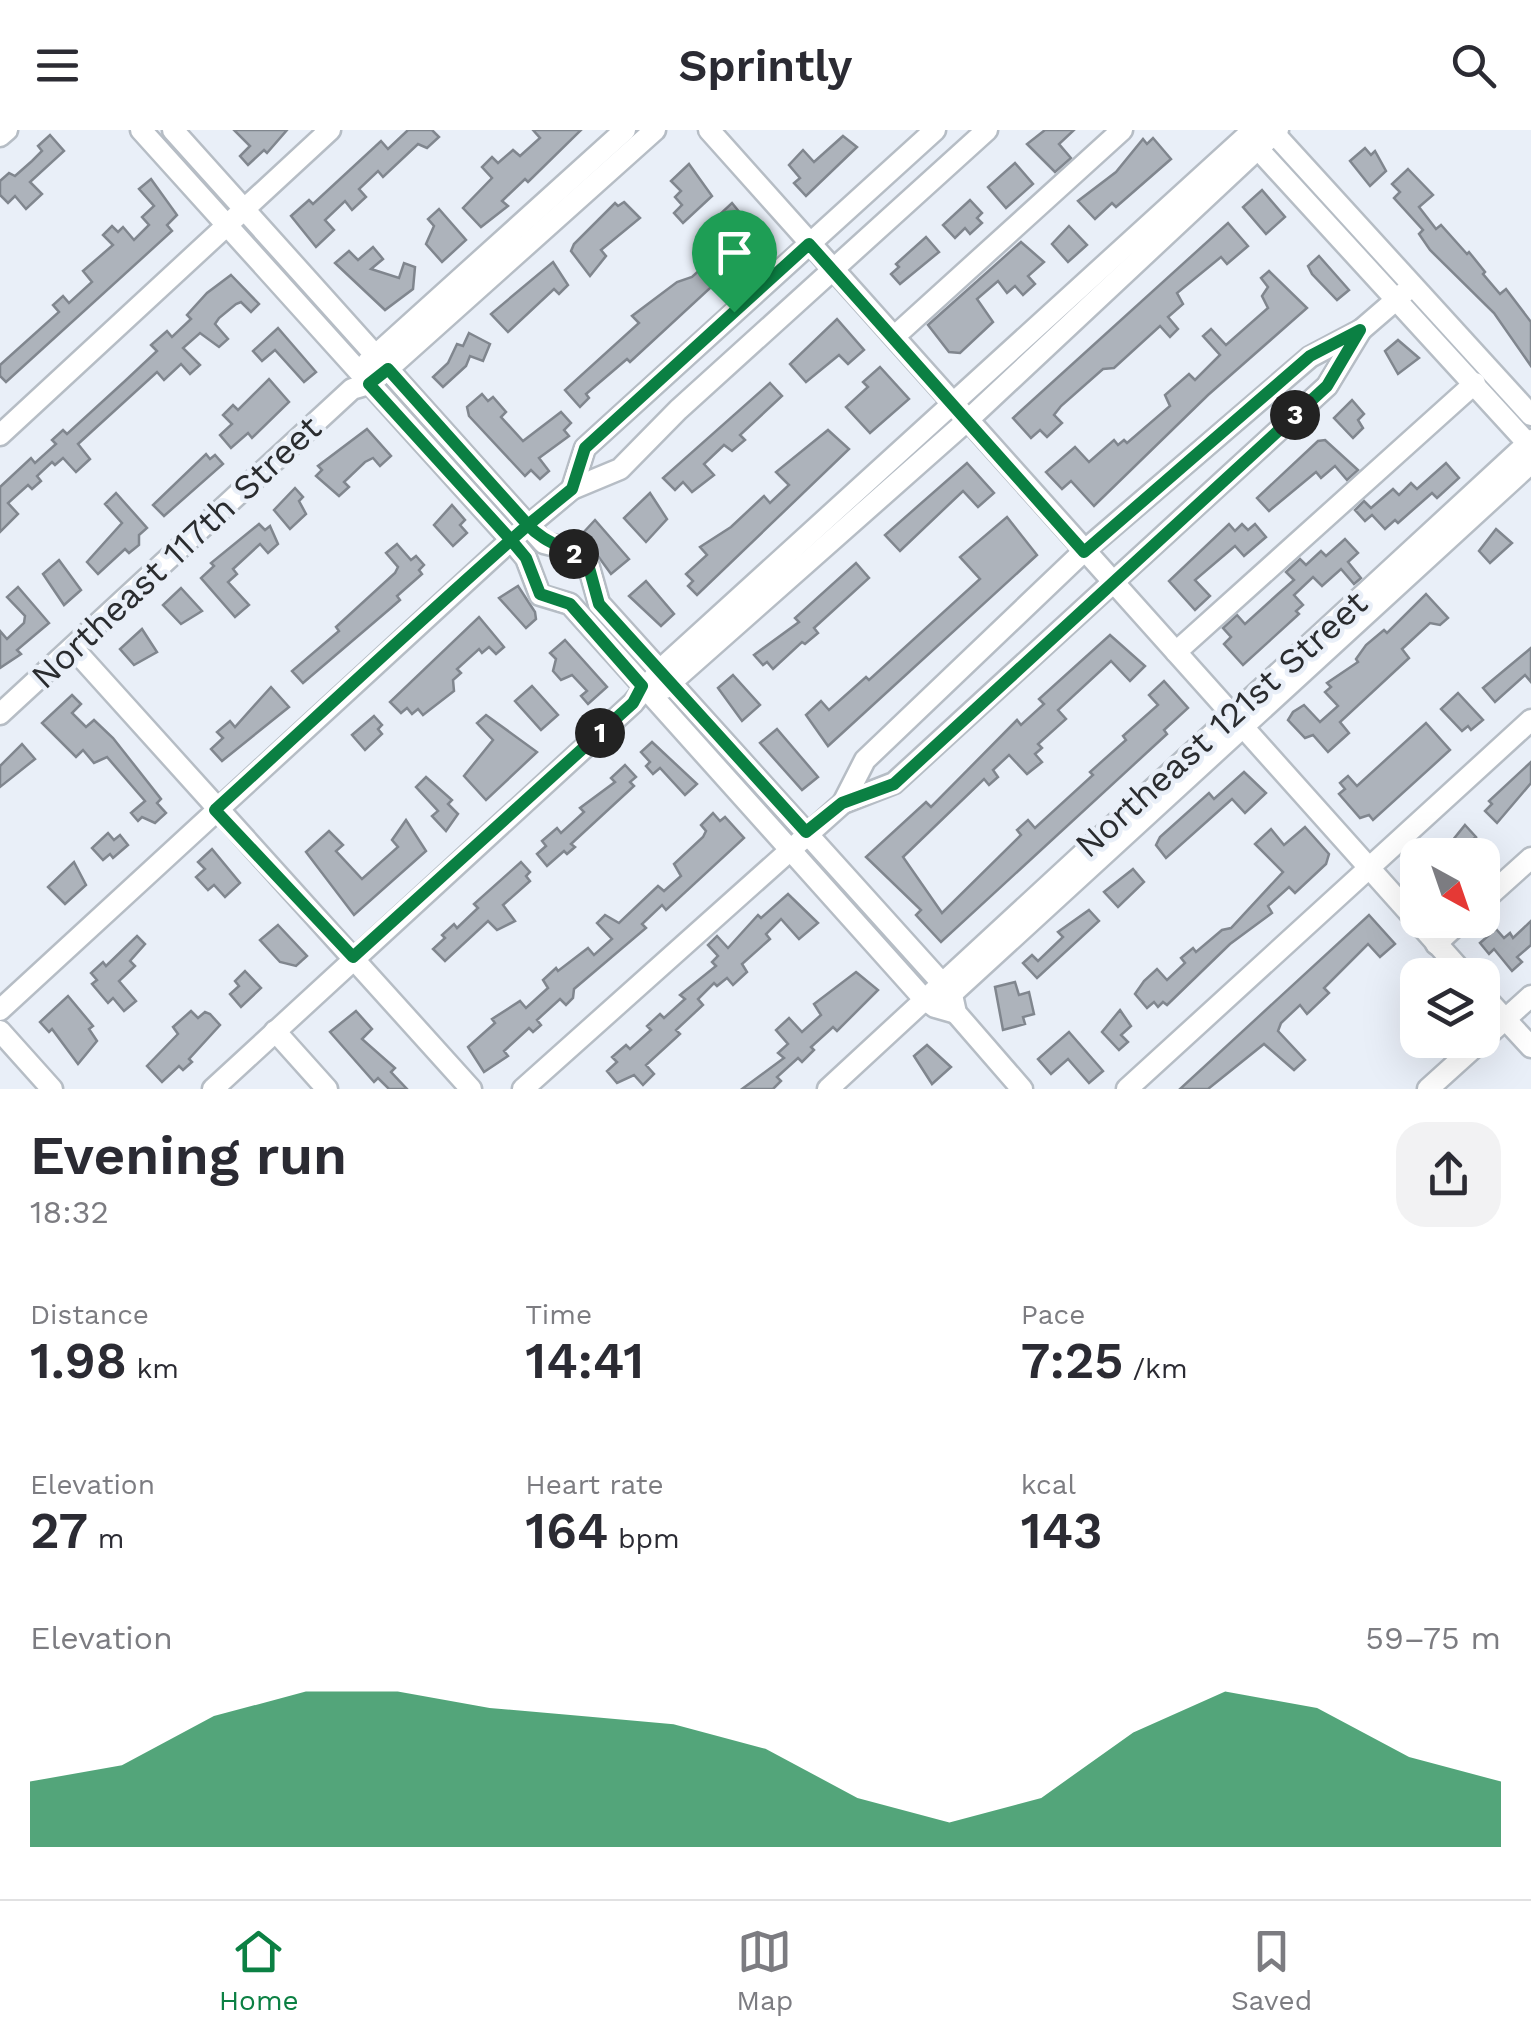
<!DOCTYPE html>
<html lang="en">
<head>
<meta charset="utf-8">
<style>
	:root { --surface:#fff; --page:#f2f2f3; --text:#2b2b33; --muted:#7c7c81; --line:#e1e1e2; --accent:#0b8043 }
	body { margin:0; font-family:"Work Sans",sans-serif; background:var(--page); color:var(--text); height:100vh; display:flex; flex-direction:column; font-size:38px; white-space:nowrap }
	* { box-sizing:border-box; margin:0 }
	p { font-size:32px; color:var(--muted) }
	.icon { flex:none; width:55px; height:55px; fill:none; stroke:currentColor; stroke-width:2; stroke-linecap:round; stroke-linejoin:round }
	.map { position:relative; height:959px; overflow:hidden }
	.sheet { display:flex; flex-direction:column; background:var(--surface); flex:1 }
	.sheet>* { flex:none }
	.needle { width:65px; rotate:140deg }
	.fabs { position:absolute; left:1400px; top:708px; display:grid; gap:20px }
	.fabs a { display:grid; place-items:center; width:100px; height:100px; border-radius:20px; background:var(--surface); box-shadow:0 10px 40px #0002; font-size:50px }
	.pin { position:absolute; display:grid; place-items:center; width:85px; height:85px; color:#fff; margin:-102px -42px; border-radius:50% 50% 50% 0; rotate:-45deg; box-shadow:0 0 10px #0007 }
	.pin .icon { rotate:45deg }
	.km { position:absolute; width:50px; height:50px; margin:-25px; border-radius:50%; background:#222; color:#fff; font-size:28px; line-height:50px; text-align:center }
	.round { display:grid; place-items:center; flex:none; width:105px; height:105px; border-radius:30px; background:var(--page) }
	.head { display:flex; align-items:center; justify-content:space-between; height:170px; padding:0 30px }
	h1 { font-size:55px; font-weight:600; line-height:75px }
	.stats { display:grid; grid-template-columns:repeat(3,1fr); gap:15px; height:170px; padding:10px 30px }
	.stats div { display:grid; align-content:center }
	.stats b { font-size:50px; font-weight:600 }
	.stats small { font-size:28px; font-weight:400 }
	.stats p { font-size:28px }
	.chart { height:280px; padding:20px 30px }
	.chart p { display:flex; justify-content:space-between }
	.chart svg { width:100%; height:180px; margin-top:10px; fill:var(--accent); opacity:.7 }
	header { display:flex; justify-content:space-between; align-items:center; height:130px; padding:0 30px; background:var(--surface); font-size:45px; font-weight:600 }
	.tab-bar { display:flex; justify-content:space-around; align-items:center; height:140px; border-top:2px solid var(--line); background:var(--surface); font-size:28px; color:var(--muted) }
	.tab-bar a { display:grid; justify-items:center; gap:5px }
	.tab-bar .on { color:var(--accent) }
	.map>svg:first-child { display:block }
	.building { fill:#adb3bb; stroke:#80868e; stroke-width:2.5 }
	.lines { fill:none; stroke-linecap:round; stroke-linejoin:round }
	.minor-casing { stroke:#b6bdc5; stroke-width:25 }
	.minor { stroke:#fff; stroke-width:20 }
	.route-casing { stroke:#fff; stroke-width:20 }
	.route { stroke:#0b8043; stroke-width:12 }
	.labels { text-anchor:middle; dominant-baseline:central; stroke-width:9; stroke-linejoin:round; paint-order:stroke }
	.street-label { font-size:35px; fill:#2a2c2f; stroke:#e9eff8 }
</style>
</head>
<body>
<header><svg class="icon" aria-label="menu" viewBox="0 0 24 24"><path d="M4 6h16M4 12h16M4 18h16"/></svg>Sprintly<svg class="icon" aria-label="search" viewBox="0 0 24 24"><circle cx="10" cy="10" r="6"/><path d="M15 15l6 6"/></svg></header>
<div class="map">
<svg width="1531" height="959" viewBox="0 0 1531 959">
	<rect width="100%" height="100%" fill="#e9eff8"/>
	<g class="building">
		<polygon points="234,0 287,0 267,23 264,20 248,35 240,26 250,16"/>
		<polygon points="408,0 432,0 439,7 427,18 418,14 383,47 378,41 359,59 366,67 352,80 345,71 325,90 334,100 316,117 291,86 309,70 313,74 381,11 388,19"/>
		<polygon points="533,0 581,0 528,52 525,49 502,71 508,76 481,97 463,78 492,48 482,37 492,27 498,33 513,20 520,26 540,8"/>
		<polygon points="1045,0 1074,0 1059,14 1071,28 1055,42 1027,14"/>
		<polygon points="50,5 64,21 30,52 42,64 26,79 15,66 8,73 0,65 0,51 9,43 15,46 32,31 42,21 38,16"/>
		<polygon points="843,6 857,17 806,66 794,53 800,48 789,35 803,20 814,32"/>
		<polygon points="1153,8 1171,29 1116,77 1112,73 1095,89 1078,71 1116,42 1143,9 1147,14"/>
		<polygon points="1365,18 1371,25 1375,21 1386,41 1370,56 1350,31"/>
		<polygon points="1015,33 1033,54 1006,78 988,57"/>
		<polygon points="689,34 712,66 683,93 674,83 682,75 675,67 681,61 671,51"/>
		<polygon points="1408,39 1433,65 1419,77 1436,99 1441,95 1467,124 1469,122 1485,142 1483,144 1500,164 1506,159 1531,192 1531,236 1494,183 1430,120 1419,104 1423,100 1394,68 1400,62 1392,54"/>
		<polygon points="151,49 177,85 167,95 172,101 6,252 0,246 0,235 59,182 53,175 63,166 69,173 92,152 83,141 113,115 103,105 112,96 118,102 123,97 134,110 149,95 142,87 154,76 139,59"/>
		<polygon points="1262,60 1285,87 1266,104 1243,77"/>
		<polygon points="970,70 982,83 977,88 982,93 970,104 965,98 955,108 943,95"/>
		<polygon points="624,72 640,88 601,120 606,126 590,146 571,121 574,114 615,73 618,76"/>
		<polygon points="732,73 762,110 630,232 627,229 586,264 589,268 580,277 565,260 639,193 632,186 677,152 692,147 736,107 718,86"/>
		<polygon points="439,79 466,110 442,132 426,114 434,96 428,89"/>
		<polygon points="1228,93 1248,116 1227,134 1221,127 1177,163 1183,174 1168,187 1178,199 1170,207 1160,196 1114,238 1103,239 1061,276 1054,285 1062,293 1047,307 1040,300 1031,308 1013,288"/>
		<polygon points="1069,96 1087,115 1068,132 1052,114"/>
		<polygon points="926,107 939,122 900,154 891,144 899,137 896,134"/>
		<polygon points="1021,112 1044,132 1028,146 1035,154 1023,165 1015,156 1007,163 998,151 977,169 993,192 960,223 949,222 928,195"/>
		<polygon points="373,117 383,129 371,139 399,148 404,133 415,137 413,159 385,180 335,133 349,121 358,130"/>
		<polygon points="1319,126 1349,160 1337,170 1312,144 1308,136"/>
		<polygon points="553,132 568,155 559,164 554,159 508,202 491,184"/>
		<polygon points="1269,141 1307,178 1208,265 1094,376 1071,351 1062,359 1046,342 1075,317 1089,332 1114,310 1118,315 1124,310 1127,313 1170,276 1165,265 1189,244 1195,250 1220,225 1203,206 1211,199 1226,215 1268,178 1262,166 1268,157 1261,148"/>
		<polygon points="231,145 259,174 251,182 241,172 236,174 219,188 215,194 228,209 219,217 200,203 183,218 200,235 190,244 181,234 164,250 157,242 78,314 90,329 76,342 63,328 55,335 52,332 37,346 41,351 32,359 28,355 8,373 18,384 0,402 0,357 31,328 35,333 56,314 52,310 63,300 67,304 125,251 157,221 151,215 167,201 172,207 191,189 187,185 207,163"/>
		<polygon points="837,189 864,220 848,234 839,225 806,252 790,234"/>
		<polygon points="278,198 316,242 304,252 275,220 262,231 253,221"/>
		<polygon points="469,203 490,214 483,231 470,226 466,236 443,257 433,247 448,233 457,214 463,216"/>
		<polygon points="1398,210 1419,228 1398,244 1385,221"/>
		<polygon points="880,237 909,269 870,303 846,277 868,257 863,252"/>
		<polygon points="269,249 289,272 252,308 248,303 231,318 220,305 232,294 223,285 233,275 238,280"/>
		<polygon points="770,253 782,266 740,305 745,310 732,321 724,315 704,334 714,345 692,362 683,352 675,360 663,348"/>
		<polygon points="482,264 488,271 493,267 506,282 501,287 523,311 561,282 571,293 564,300 569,306 539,328 549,341 540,349 531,340 525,346 469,286 467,277"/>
		<polygon points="1352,270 1364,284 1358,290 1363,298 1353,308 1334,288"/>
		<polygon points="367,299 391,326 380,336 373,328 365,332 344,352 349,357 339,366 316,346 322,340 318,336"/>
		<polygon points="828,300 849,319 697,465 688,456 693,451 686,444 707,425 700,417 731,397 764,366 770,373 789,355 776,342"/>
		<polygon points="1325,310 1358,340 1347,350 1335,336 1321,348 1316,342 1269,381 1257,368 1318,311"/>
		<polygon points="206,324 210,329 215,325 223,334 164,386 153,375"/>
		<polygon points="967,333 994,363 978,377 963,361 900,421 885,405"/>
		<polygon points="1446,333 1459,348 1437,368 1432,363 1398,393 1395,390 1385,399 1372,385 1365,391 1355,380 1364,371 1371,378 1393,359 1399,365 1411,353 1417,359"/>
		<polygon points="295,358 303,367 299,371 306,384 290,399 274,380"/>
		<polygon points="116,363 147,398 139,405 139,415 129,423 125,419 98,444 87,432 122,393 105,374"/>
		<polygon points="650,363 667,389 646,412 624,388"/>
		<polygon points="452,375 465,390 460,395 467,403 453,416 434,395"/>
		<polygon points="1007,387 1037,425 828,616 806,585 821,571 829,580 866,547 869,550 980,449 960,427"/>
		<polygon points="595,390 629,429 611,444 582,404"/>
		<polygon points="259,394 265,400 270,396 278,414 268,423 260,414 233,439 237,444 228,452 249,475 235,487 201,448 214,436 211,433"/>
		<polygon points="1229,394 1235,401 1242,394 1248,400 1255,394 1266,407 1244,426 1235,416 1195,450 1210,466 1195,480 1169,451"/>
		<polygon points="1496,399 1512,413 1490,433 1479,421"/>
		<polygon points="1345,409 1358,423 1348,432 1361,448 1354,454 1341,439 1322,456 1313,447 1294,465 1303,475 1296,481 1299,484 1243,535 1224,514 1231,507 1223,498 1237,485 1245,494 1278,464 1294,450 1286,442 1300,429 1306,435 1321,421 1326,426"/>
		<polygon points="397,414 411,430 416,426 424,435 419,440 422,444 397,466 400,470 392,477 303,553 292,541 339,501 336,497 395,443 398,437 386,423"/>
		<polygon points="59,430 81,460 64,475 43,444"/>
		<polygon points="856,433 869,448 814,498 818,503 805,514 802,512 773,539 767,532 763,535 754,525 799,492 795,488"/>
		<polygon points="646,451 674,484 661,496 629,466"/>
		<polygon points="518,456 535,482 536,489 526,498 499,468"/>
		<polygon points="18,457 49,493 17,520 21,524 0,538 0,501 7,509 24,493 25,486 7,467"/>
		<polygon points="181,458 202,481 181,494 163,475"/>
		<polygon points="1426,464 1448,488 1440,495 1430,493 1402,519 1409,528 1340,592 1349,603 1328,622 1313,605 1305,608 1288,590 1293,582 1304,575 1320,592 1338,576 1325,562 1331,557 1327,553 1358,532 1356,529 1366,515 1384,500 1387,503"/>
		<polygon points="479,487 504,517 496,524 489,517 482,523 479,519 457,539 461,543 453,550 454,561 423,585 418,579 412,584 407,578 401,583 390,572"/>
		<polygon points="142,499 157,522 134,535 120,519"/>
		<polygon points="1110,505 1145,536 1130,551 1111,531 1058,580 1066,589 1038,614 1042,618 1035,624 1042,632 1027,644 1009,625 993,640 998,647 989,655 984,649 903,727 942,783 1021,705 1017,700 1028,690 1035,698 1093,645 1090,642 1126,610 1123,606 1158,575 1149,565 1164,551 1188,578 1164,600 1167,604 941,812 916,785 921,780 866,727 926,672 931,677 1017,590 1021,595 1044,574 1039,569"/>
		<polygon points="565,510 607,557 588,574 581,566 587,561 572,545 561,550 553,541 556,529 550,523"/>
		<polygon points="1531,518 1531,552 1525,545 1495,572 1483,558"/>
		<polygon points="733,545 760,575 742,591 718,558"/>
		<polygon points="532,556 558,585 541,600 515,571"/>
		<polygon points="271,557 289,577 222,631 211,619 223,608 217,602 230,591 235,597"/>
		<polygon points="1458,563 1483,590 1471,600 1468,596 1462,601 1441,579"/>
		<polygon points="72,565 81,574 72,583 86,597 94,590 113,608 161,669 157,673 166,683 155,693 142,687 138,691 131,683 145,671 107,627 94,633 83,620 76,627 42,593"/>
		<polygon points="486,585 537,622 486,670 464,646 493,610 477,593"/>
		<polygon points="374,586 382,595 378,599 382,604 365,620 352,605"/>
		<polygon points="1426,593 1450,620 1373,690 1369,685 1360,688 1339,664 1345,659 1340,653 1348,646 1357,656"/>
		<polygon points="777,599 818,647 802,660 760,613"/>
		<polygon points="652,612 697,654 685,665 660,638 653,644 646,636 650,632 641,622"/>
		<polygon points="22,614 35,629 0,657 0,636"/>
		<polygon points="1531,632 1531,653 1497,693 1485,681 1492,674 1489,671"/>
		<polygon points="625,635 636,647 630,652 634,656 571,714 575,717 567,724 564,721 547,736 537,724 546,716 542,711 557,698 561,703 584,682 580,678 615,652 611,648"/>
		<polygon points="1244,642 1266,663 1245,683 1232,669 1166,728 1156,715 1160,707 1209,663 1214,669"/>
		<polygon points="426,647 452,670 448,674 458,684 446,701 432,686 438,681 416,657"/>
		<polygon points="713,683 720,691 725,687 744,708 666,780 662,775 642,794 646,798 574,859 573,868 566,875 560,869 537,890 541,895 533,902 529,898 504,921 508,926 484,942 468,917 495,893 492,889 520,871 526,878 548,858 543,850 556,838 558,841 588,818 594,825 612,809 597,793 605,785 619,793 658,756 664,761 681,746 674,734 703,707 706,701 701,695"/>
		<polygon points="406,690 426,721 354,785 306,722 329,701 343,715 336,721 362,749 398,717 392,710"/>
		<polygon points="1465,695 1476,707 1472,710 1486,725 1457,725 1448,716"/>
		<polygon points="1305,697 1329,724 1326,734 1295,763 1289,757 1268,776 1272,783 1230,814 1167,875 1163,872 1158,877 1154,872 1147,878 1135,864 1144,851 1157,839 1167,850 1185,833 1181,828 1193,818 1196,822 1222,800 1231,798 1283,742 1255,714 1271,699 1284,715"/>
		<polygon points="108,703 114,710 120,705 128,715 113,728 110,724 103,730 92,718"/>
		<polygon points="212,719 240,753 225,767 214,755 208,760 196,747 205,739 198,732"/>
		<polygon points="74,732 86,755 65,774 48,757"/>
		<polygon points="521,732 530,742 526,746 530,751 503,775 515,791 497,800 488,791 445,831 433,819 445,808 442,805 454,794 457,798 478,778 474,774"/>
		<polygon points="1133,739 1144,752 1118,777 1104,762"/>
		<polygon points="788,764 818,793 799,809 781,789 766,804 770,809 742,834 747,842 733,855 727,848 717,856 714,853 698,869 703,875 676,900 680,904 646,935 654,944 643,955 634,945 617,953 607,941 617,932 612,927 626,915 630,919 651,900 647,896 660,884 664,888 685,869 680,865 716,836 712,832 718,826 708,815 717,806 728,818 758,785 761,788"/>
		<polygon points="1089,780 1099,791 1037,848 1023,833 1032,825 1038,831 1063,807 1058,802"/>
		<polygon points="1369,785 1395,814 1380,827 1368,814 1324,858 1329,863 1307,884 1300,875 1281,893 1278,901 1305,930 1294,940 1264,914 1208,959 1180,959"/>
		<polygon points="1531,791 1531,815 1517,827 1522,832 1512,841 1494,819 1489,824 1480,813 1496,799 1504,808 1510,803 1513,808"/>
		<polygon points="278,795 307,826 296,836 280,832 260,810"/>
		<polygon points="137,806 145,814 130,831 135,836 119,851 136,871 124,881 113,868 108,873 92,854 97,850 91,843 103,832 106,836"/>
		<polygon points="245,841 261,858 241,877 230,864 239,856 235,851"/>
		<polygon points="856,842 878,860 837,901 833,897 811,917 814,920 802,932 798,928 777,947 781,951 773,959 742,959 784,928 778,923 788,914 776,900 789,888 802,902 821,885 814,874"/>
		<polygon points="1015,852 1019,865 1029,862 1034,884 1023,887 1025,894 1003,900 995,857"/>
		<polygon points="68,866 93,896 89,899 97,911 78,934 52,899 49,902 40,892"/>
		<polygon points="1120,880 1131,896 1121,905 1128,912 1119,920 1102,902"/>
		<polygon points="191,881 198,888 205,882 210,884 220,895 189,929 192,932 183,940 179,936 162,952 147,936 178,904 173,897"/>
		<polygon points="356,881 372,899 362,909 395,938 391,942 407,959 389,959 378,948 374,952 330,902"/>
		<polygon points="1069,902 1103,941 1089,953 1068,929 1051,944 1038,929"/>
		<polygon points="927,915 951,937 932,954 914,926"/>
	</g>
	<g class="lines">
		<g class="minor-casing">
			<g id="minor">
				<polyline points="141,0 511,410 526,428 540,465 570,474 923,868 935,877 956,883"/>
				<polyline points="173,0 544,413 564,418 588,434 599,473 941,852 952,865 956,883 1022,959"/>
				<polyline points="709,0 1465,845"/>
				<polyline points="1271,0 1531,285"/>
				<polyline points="0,6 7,0"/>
				<polyline points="1249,9 1531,317"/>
				<polyline points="895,206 1122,0"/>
				<polyline points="367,233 625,0"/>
				<polyline points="0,305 330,0"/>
				<polyline points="572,359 585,318 935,0"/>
				<polyline points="73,518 471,959"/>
				<polyline points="1176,522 1475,253"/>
				<polyline points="665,558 969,289 1278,0"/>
				<polyline points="0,584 352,259 369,254 388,239 655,0"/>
				<polyline points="843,673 865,630 1084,421 1310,227 1361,200 1412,156"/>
				<polyline points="1482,772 1531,728"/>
				<polyline points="1436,814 1462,790"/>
				<polyline points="1482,864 1531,917"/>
				<polyline points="943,872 1531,333"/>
				<polyline points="0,880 511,410 572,359 620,339 678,280 987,0"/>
				<polyline points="0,901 52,959"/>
				<polyline points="275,901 327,959"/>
				<polyline points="213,959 633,573 661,539 1253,0"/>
				<polyline points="523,959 843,673 894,653 1327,256 1361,200"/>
				<polyline points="828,959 1531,310"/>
				<polyline points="1127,959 1531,590"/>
				<polyline points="1428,959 1531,866"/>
			</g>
		</g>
		<use href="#minor" class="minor"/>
	</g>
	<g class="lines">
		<g class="route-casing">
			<path id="route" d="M734 182 585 318 572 359 528 395 388 239 369 254 511 410 526 428 540 464 570 474 642 556 633 573 353 827 215 680C319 585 422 488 528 395 546 415 569 417 588 434L599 474 806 702 842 673 894 654 1327 256 1360 200 1310 226 1084 422 809 114 734 182"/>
		</g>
		<use href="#route" class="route"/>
	</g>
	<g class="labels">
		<g class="street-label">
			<text transform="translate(176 422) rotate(-43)">Northeast 117th Street</text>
			<text transform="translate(1221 594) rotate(-42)">Northeast 121st Street</text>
		</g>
	</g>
</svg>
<div class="fabs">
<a><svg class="needle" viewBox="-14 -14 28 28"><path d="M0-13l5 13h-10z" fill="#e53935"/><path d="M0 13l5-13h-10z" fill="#7c7c81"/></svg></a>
<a><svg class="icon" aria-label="layers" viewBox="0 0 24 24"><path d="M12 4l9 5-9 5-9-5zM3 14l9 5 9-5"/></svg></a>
</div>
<div class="pin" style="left:734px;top:182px;background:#1e9e55"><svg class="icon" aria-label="arrive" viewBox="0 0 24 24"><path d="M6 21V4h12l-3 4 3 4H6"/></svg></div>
<b class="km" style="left:600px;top:603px">1</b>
<b class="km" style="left:574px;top:424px">2</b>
<b class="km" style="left:1295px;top:285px">3</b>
</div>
<section class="sheet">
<div class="head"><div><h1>Evening run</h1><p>18:32</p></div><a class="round"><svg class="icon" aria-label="share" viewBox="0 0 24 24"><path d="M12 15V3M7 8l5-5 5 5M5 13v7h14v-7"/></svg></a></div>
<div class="stats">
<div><p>Distance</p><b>1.98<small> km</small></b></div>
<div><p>Time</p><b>14:41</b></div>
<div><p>Pace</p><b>7:25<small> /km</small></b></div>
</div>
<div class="stats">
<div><p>Elevation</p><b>27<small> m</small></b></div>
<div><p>Heart rate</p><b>164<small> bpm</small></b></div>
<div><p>kcal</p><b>143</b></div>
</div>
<div class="chart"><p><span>Elevation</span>59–75 m</p>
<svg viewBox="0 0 160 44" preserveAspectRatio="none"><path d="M0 44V28L10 24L20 12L30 6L40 6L50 10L60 12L70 14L80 20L90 32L100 38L110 32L120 16L130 6L140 10L150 22L160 28V44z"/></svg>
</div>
</section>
<nav class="tab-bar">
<a class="on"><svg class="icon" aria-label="home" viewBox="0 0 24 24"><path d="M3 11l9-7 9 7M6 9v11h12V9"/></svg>Home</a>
<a><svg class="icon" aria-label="map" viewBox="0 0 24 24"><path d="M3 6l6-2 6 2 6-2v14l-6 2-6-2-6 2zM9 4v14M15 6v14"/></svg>Map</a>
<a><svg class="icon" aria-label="saved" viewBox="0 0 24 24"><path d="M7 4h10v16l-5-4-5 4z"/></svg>Saved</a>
</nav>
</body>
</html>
